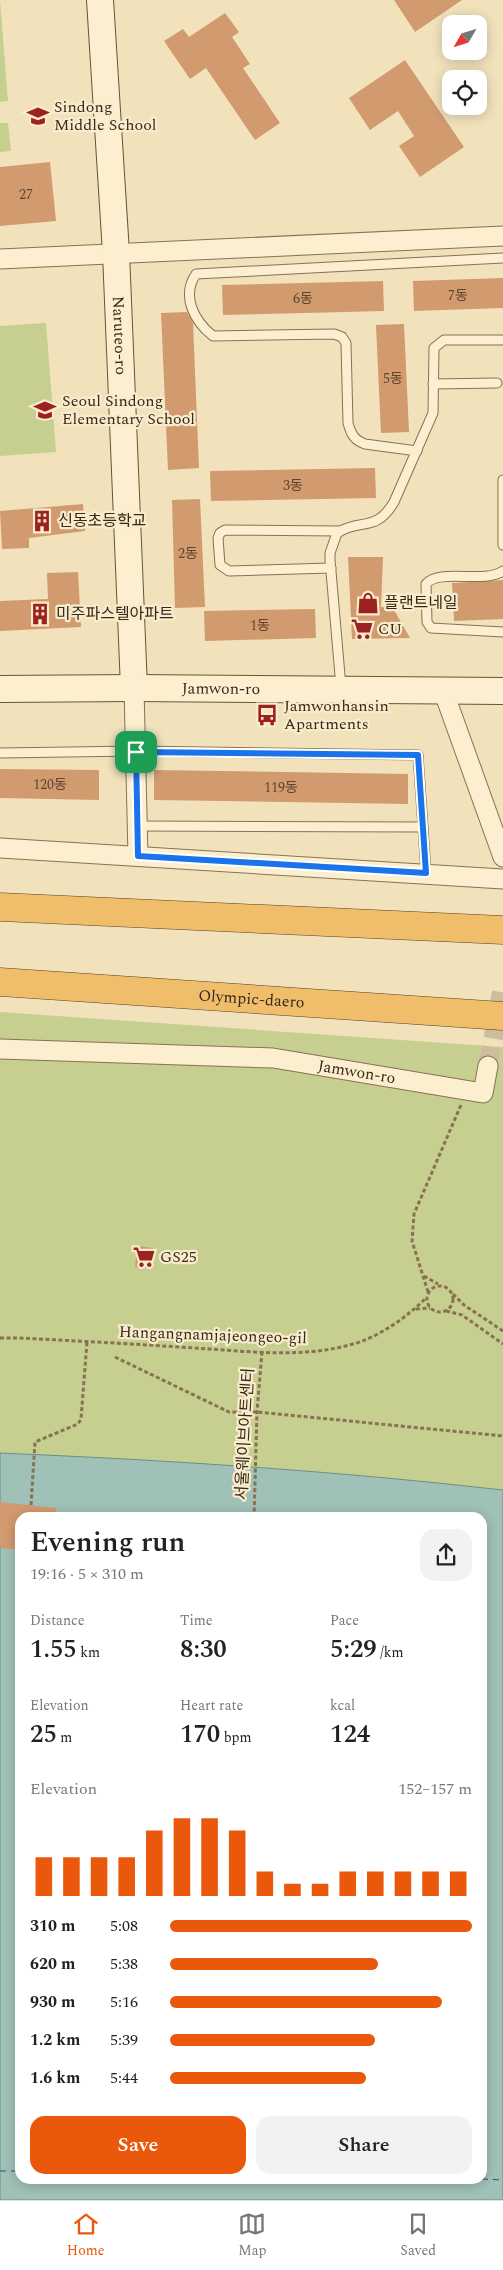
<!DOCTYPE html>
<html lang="en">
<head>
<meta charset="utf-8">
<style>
	:root { --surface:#fff; --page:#f2f2f2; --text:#222; --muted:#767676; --line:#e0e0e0; --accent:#ea580c }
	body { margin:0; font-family:Spectral,"Noto Sans KR",serif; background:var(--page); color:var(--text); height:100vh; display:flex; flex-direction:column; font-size:19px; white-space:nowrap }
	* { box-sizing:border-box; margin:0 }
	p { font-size:16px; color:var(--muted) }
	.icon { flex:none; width:28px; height:28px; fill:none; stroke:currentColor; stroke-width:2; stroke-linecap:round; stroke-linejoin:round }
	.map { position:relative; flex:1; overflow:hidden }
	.sheet { position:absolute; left:15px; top:1512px; width:472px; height:672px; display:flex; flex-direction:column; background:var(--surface); border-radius:15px; box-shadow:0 2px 12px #0003 }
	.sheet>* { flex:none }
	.needle { width:32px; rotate:231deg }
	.fabs { position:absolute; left:442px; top:15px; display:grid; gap:10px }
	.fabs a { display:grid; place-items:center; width:45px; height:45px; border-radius:10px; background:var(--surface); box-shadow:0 2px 12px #0003; font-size:25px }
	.pin { position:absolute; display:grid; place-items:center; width:42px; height:42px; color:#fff; margin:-21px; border-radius:10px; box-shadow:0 2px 8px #0006 }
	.round { display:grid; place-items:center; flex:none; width:52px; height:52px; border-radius:15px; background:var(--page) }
	.overview { display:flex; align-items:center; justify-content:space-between; height:85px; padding:0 15px }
	h1 { font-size:28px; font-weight:600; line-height:38px }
	.stats { display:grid; grid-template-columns:repeat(3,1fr); gap:8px; height:85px; padding:5px 15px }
	.stats div { display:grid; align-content:center }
	.stats b { font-size:25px; font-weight:600 }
	.stats small { font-size:14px; font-weight:400 }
	.stats p { font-size:14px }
	.chart { height:140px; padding:10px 15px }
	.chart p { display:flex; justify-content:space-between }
	.chart svg { width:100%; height:90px; margin-top:5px; stroke:var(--accent); stroke-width:6 }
	.cta { display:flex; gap:10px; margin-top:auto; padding:10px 15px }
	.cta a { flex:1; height:58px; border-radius:15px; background:var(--accent); color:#fff; font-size:20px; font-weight:600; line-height:58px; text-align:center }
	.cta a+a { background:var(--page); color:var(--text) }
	ul { padding:0 15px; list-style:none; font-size:16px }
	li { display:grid; grid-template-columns:80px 60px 1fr; align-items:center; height:38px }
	li i { height:12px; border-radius:6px; background:var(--accent) }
	.tab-bar { display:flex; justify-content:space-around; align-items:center; height:70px; border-top:1px solid var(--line); background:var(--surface); font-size:14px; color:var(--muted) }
	.tab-bar a { display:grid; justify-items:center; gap:2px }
	.tab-bar .selected { color:var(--accent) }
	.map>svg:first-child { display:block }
	.green { fill:#c6cf90 }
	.water { fill:#a0c1b8; stroke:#678f86; fill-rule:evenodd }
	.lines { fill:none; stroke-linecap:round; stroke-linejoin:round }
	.ferry { stroke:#285856; stroke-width:1; stroke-dasharray:6 5; stroke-linecap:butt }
	.building { fill:#d29a6f }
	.minor-tunnel { stroke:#ccbd9c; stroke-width:19; stroke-dasharray:19 9; stroke-linecap:butt }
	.service-casing { stroke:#897154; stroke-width:11 }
	.minor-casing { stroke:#897154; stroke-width:21 }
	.secondary-casing { stroke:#6b5238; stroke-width:28 }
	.trunk-casing { stroke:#563f29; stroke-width:29 }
	.path { stroke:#897154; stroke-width:3; stroke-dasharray:4 2.5; stroke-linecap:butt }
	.service { stroke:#fbefcf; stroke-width:9 }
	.minor { stroke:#fbefcf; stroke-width:19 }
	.secondary { stroke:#fbefcf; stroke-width:26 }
	.trunk { stroke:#f0be6a; stroke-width:28 }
	.route-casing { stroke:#fff; stroke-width:10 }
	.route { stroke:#1a73e8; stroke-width:6 }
	.labels { text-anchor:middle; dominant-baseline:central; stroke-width:4.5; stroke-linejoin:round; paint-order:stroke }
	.number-label { font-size:14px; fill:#5e452f }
	.poi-label { font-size:16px; fill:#37291a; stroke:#f8eccc; text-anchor:start }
	.street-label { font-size:16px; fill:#37291a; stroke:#f8eccc }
</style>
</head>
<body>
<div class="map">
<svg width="503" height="2200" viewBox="0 0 503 2200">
	<rect width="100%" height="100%" fill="#f1e2bc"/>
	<g class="green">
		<polygon points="0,0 8,101 0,102"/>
		<polygon points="0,123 8,123 11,151 0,152"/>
		<polygon points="46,323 56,452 0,456 0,326"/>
		<path d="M0 1012 503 1047V1490C336 1471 168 1460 0 1453Z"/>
	</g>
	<path class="water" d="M0 1453C168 1460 336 1471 503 1490V2200H0ZM20 1518H482V2180H20Z"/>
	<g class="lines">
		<g class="ferry">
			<polyline points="0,2171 20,2171"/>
			<polyline points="482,2179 503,2180"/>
		</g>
	</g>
	<g class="building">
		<polygon points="394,0 462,0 415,32"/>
		<polygon points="225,13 239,32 232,37 250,64 243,68 280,123 255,140 206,68 190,79 164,41 183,29 189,37"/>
		<polygon points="405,60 464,147 420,177 399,146 414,136 398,111 370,130 349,98"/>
		<polygon points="50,162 56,221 0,226 0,167"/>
		<polygon points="503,278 503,308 414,311 413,281"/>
		<polygon points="383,281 384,311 223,315 222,285"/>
		<polygon points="187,312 193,323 199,468 168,470 161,313"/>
		<polygon points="404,324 409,432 381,433 376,325"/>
		<polygon points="375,468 376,498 211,501 210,471"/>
		<polygon points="200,499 205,607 175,608 172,500"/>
		<polygon points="83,504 85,531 29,538 29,548 2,549 0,511"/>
		<polygon points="348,557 383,557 381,607 393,608 410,638 352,639"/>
		<polygon points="78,572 81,627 0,631 0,601 48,599 47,573"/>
		<polygon points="503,580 503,619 454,621 452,583"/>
		<polygon points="315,609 316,638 205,641 204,611"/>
		<polygon points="0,769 99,770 99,800 0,798"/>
		<polygon points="154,770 408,774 408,804 154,800"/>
		<polygon points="137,1246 153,1248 152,1268 135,1267"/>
		<polygon points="0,1502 56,1508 56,1518 20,1518 20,1550 0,1548"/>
	</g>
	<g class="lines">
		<polyline class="minor-tunnel" points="488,1066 503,984"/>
		<g class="service-casing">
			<g id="service">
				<polyline points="433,384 497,383"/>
				<path d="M417 451 365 444C354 440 351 434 348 423L346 343 342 337 334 334 213 336C194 321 181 296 196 274L503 258"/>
				<polyline points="503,480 503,545"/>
				<polyline points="331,568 229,571 220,565 218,538 220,533 225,530 340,531"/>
				<path d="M503 571C484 584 439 568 426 584L427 622 431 628 503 632"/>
				<path d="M341 687 330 560V553L337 533C360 518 376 533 394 502L433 413 434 348 444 340H503"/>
				<polyline points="0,753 136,751 418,755 423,827 138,826"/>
				<polyline points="423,827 426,873"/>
			</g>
		</g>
		<g class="minor-casing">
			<g id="minor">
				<polyline points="0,259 503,236"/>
				<polyline points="134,688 138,856"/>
				<polyline points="443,690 503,857"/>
				<polyline points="0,848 503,879"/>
				<path id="s1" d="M0 1049 273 1058 483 1093 488 1066"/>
			</g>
		</g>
		<g class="secondary-casing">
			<g id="secondary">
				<path id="s2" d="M100 0 116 253 134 688"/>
				<path id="s3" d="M0 689 134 688 503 691"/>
			</g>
		</g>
		<g class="trunk-casing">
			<g id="trunk">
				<polyline points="0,907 503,930"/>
				<path id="s4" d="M0 982 503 1016"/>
			</g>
		</g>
		<g class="path">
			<polyline points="424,1276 438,1284"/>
			<circle cx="440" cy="1299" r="13"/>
			<polyline points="428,1292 412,1241 414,1214 461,1105"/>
			<polyline points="453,1294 464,1305 503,1331"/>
			<polyline points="416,1309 430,1308"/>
			<polyline points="446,1311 462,1315 503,1344"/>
			<path d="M0 1338H20C78 1341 136 1344 194 1348 246 1351 302 1359 353 1344 379 1337 407 1317 426 1298"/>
			<polyline points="115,1357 229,1412 257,1412 503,1436"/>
			<polyline points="31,1505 35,1442 78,1424 81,1419 87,1342"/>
			<polyline points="254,1518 257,1412 262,1352"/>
		</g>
		<use href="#service" class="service"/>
		<use href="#minor" class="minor"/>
		<use href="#secondary" class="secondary"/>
		<use href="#trunk" class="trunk"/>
	</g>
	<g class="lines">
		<g class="route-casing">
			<polygon id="route" points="136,752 418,755 426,873 138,856"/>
		</g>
		<use href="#route" class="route"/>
	</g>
	<defs>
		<g id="school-bare" transform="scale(1.725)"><path d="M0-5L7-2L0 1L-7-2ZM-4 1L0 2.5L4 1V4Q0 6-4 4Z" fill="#9c2220" stroke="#f8eccc" stroke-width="2.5" paint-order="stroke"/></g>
		<g id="building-bare" transform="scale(1.725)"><path d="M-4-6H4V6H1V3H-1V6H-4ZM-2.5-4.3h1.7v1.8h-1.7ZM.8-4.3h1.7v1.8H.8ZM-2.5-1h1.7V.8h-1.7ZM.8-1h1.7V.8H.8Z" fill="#9c2220" stroke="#f8eccc" stroke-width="2.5" paint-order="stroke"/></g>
		<g id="shop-bare" transform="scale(1.725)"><path d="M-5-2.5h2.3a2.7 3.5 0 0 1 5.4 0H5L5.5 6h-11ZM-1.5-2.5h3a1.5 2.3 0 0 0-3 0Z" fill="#9c2220" stroke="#f8eccc" stroke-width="2.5" paint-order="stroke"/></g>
		<g id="supermarket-bare" transform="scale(1.725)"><path d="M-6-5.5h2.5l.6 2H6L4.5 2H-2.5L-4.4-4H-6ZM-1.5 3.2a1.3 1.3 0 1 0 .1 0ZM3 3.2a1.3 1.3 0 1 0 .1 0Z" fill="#9c2220" stroke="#f8eccc" stroke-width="2.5" paint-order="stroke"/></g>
		<g id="bus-bare" transform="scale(1.725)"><path d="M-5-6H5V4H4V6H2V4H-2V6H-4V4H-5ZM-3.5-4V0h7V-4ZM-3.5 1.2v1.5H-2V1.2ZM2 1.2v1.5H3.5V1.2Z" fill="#9c2220" stroke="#f8eccc" stroke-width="2.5" paint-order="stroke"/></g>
	</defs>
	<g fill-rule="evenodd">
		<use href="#school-bare" x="38" y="116"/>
		<use href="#school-bare" x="45" y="410"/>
		<use href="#building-bare" x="42" y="521"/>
		<use href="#shop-bare" x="368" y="603"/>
		<use href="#building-bare" x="40" y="614"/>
		<use href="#supermarket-bare" x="362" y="629"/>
		<use href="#bus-bare" x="267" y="715"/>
		<use href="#supermarket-bare" x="144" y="1257"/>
	</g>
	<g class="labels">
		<g class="number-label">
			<text x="26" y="194">27</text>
			<text x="458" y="295">7동</text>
			<text x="303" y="298">6동</text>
			<text x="393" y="378">5동</text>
			<text x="293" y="485">3동</text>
			<text x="188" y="553">2동</text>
			<text x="260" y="625">1동</text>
			<text x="50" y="784">120동</text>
			<text x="281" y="787">119동</text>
		</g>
		<g class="poi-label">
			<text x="54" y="107">Sindong<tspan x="54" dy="18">Middle School</tspan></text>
			<text x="62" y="401">Seoul Sindong<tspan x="62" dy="18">Elementary School</tspan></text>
			<text x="58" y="521">신동초등학교</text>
			<text x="384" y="603">플랜트네일</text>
			<text x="56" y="614">미주파스텔아파트</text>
			<text x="378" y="629">CU</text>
			<text x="284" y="706">Jamwonhansin<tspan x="284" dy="18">Apartments</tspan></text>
			<text x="160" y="1257">GS25</text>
		</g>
		<g class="street-label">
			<text stroke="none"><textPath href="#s2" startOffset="336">Naruteo-ro</textPath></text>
			<text stroke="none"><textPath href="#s3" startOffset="221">Jamwon-ro</textPath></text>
			<text stroke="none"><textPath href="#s4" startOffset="252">Olympic-daero</textPath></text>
			<text stroke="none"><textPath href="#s1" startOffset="358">Jamwon-ro</textPath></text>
			<text transform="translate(213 1335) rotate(2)">Hangangnamjajeongeo-gil</text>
			<text transform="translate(245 1434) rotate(-87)">서울웨이브아트센터</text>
		</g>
	</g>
</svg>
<div class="fabs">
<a><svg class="needle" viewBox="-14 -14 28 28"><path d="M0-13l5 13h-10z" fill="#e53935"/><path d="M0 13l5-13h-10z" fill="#767676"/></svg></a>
<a><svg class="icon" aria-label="locate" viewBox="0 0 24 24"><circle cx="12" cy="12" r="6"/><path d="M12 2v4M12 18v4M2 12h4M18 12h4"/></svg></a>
</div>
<div class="pin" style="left:136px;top:752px;background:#1e9e55"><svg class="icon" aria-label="arrive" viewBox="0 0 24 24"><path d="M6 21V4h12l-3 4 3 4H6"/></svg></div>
<section class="sheet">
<div class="overview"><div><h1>Evening run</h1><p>19:16 · 5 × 310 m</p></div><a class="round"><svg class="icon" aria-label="share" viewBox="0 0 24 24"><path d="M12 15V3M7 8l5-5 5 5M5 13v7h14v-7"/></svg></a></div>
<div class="stats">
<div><p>Distance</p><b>1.55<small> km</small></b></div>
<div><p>Time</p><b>8:30</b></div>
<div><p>Pace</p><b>5:29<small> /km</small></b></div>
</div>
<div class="stats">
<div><p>Elevation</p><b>25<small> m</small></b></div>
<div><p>Heart rate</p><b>170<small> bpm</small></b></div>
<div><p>kcal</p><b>124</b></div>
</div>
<div class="chart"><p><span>Elevation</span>152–157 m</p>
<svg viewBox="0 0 160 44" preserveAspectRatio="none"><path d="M5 44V25M15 44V25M25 44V25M35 44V25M45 44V12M55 44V6M65 44V6M75 44V12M85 44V32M95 44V38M105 44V38M115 44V32M125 44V32M135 44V32M145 44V32M155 44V32"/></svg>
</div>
<ul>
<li><b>310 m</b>5:08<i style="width:100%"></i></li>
<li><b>620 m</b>5:38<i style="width:69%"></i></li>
<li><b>930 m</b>5:16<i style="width:90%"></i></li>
<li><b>1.2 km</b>5:39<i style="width:68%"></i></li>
<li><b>1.6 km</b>5:44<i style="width:65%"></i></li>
</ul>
<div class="cta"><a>Save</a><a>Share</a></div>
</section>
</div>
<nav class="tab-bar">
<a class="selected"><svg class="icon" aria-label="home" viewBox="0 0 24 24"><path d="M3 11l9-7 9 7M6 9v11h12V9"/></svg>Home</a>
<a><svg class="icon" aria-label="map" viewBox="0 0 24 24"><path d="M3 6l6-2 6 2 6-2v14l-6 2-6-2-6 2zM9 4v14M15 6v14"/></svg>Map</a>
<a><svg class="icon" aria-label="saved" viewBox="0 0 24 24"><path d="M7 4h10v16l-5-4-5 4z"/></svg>Saved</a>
</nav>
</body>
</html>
